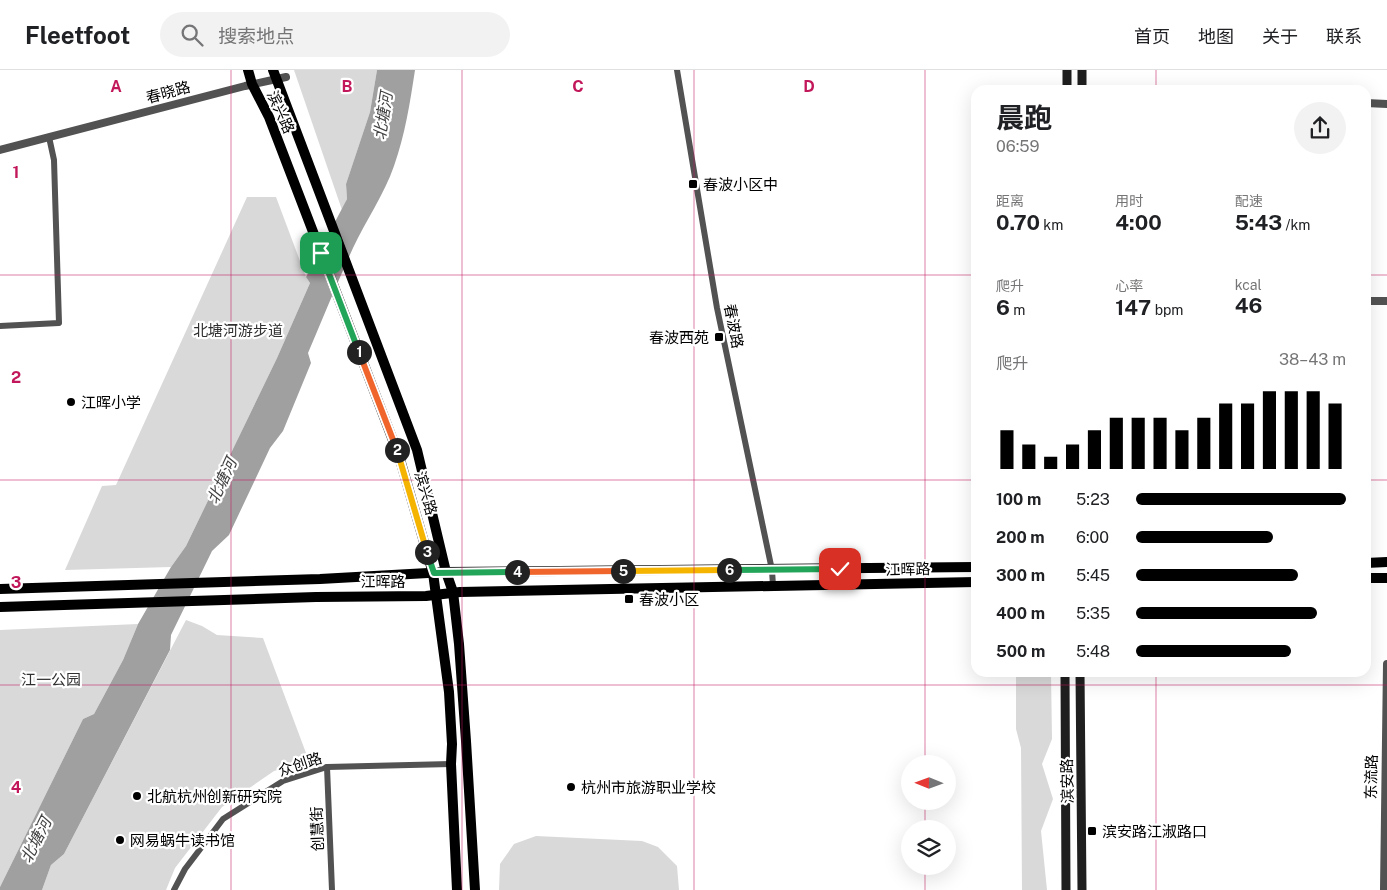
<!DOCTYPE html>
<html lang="zh">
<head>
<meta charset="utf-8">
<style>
	:root { --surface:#fff; --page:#f2f2f2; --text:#202124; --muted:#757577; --line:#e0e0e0; --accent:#000 }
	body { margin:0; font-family:"Public Sans","Noto Sans SC",sans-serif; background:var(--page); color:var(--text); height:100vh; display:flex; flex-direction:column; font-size:19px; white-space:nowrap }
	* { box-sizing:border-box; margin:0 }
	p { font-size:16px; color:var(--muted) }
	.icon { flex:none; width:28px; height:28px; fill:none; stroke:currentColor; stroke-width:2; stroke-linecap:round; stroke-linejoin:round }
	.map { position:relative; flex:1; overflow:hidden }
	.sheet { position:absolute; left:971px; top:15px; width:400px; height:592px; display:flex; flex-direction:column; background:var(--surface); border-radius:15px; box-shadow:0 5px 20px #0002 }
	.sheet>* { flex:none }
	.needle { width:32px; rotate:271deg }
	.fabs { position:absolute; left:901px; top:685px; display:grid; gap:10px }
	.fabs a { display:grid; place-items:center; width:55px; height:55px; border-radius:50%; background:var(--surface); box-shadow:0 5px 20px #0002; font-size:25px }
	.pin { position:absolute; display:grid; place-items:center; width:42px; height:42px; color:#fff; margin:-21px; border-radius:10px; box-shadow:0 2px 8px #0006 }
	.km { position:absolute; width:25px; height:25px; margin:-12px; border-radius:50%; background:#222; color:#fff; font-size:14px; line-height:25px; text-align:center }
	.round { display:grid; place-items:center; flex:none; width:52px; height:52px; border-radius:26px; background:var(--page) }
	.head { display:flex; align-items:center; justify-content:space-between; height:85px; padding:0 25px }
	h1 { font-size:28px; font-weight:700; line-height:38px }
	.stats { display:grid; grid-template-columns:repeat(3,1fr); gap:8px; height:85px; padding:5px 25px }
	.stats div { display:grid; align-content:center }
	.stats b { font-size:21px; font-weight:700 }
	.stats small { font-size:14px; font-weight:400 }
	.stats p { font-size:14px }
	.chart { height:140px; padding:10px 25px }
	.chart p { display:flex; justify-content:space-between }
	.chart svg { width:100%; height:90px; margin-top:5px; stroke:var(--accent); stroke-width:6 }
	ul { padding:0 25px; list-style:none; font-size:16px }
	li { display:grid; grid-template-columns:80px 60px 1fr; align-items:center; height:38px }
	li i { height:12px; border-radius:6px; background:var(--accent) }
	header { display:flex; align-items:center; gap:30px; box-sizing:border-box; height:70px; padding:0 25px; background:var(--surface); border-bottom:1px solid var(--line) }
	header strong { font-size:24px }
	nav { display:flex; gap:28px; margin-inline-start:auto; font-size:18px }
	.search { width:350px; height:45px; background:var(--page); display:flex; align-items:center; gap:12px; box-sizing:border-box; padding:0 18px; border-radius:28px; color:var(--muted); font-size:19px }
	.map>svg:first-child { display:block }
	.green { fill:#d9d9d9 }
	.water { fill:#a0a0a0 }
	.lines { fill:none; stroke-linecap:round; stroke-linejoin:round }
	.minor { stroke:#525252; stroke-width:6 }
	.tertiary { stroke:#525252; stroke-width:8 }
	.secondary { stroke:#1f1f1f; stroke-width:9 }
	.primary { stroke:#000; stroke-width:10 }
	.split-1-casing { stroke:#fff; stroke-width:10 }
	.split-2-casing { stroke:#fff; stroke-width:10 }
	.split-3-casing { stroke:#fff; stroke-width:10 }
	.split-4-casing { stroke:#fff; stroke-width:10 }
	.split-5-casing { stroke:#fff; stroke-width:10 }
	.split-6-casing { stroke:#fff; stroke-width:10 }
	.split-7-casing { stroke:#fff; stroke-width:10 }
	.split-1 { stroke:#22a559; stroke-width:6 }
	.split-2 { stroke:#f0652b; stroke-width:6 }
	.split-3 { stroke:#f5b400; stroke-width:6 }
	.split-4 { stroke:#22a559; stroke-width:6 }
	.split-5 { stroke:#f0652b; stroke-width:6 }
	.split-6 { stroke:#f5b400; stroke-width:6 }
	.split-7 { stroke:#22a559; stroke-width:6 }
	.grid { fill:none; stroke:#c2185b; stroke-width:1; stroke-opacity:0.55 }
	.poi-dot { fill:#000; stroke:#fff; stroke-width:2 }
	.labels { text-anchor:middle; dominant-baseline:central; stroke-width:4.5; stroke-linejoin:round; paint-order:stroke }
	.street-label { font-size:15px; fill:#000; stroke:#fff }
	.poi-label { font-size:15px; fill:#000; stroke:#fff; text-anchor:start }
	.park-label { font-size:15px; fill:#303030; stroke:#fff }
	.water-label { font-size:16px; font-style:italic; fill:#414141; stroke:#fff }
	.grid-label { font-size:16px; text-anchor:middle; font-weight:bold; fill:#c2185b; stroke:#fff; stroke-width:4.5; stroke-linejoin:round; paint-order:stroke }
</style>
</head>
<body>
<header>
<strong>Fleetfoot</strong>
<div class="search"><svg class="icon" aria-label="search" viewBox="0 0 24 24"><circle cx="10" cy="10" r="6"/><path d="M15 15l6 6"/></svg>搜索地点</div>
<nav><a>首页</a><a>地图</a><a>关于</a><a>联系</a></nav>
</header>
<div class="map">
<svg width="1387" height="820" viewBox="0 0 1387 820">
	<rect width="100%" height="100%" fill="#fff"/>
	<g class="green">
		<polygon points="294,0 377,0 370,42 346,114 347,129 342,140"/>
		<polygon points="247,127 276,127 306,207 310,213 277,288 186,476 171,497 65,500 102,416 116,415"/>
		<polygon points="186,550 202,556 217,565 263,568 309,691 274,701 222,737 175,798 166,820 42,820 51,795 64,784"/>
		<polygon points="138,554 123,590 94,644 83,649 0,817 0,560"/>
		<polygon points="1016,603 1051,603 1052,669 1042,694 1053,729 1041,761 1047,820 1022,820 1021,678 1016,659"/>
		<polygon points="536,766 642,771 658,777 677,796 679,820 499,820 500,794 514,774"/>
	</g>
	<path class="water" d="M377 0H415C410 33 405 65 394 96 384 125 366 150 353 178 337 213 323 248 308 283L311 293 283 361 270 378 229 465 212 481 171 565 170 580 64 784 51 795 42 820H0V817L83 649 94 644 123 590 138 554 171 497 186 476 277 288 310 213 306 207 347 129 346 114 370 42Z"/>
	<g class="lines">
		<g class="minor">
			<polyline points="677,0 717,238 772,500 773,516"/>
			<polyline points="0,256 59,253 54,90 49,67"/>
			<polyline points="327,697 332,820"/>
			<polyline points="174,820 185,799 223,749 283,711 327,697 451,694"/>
		</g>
		<g class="tertiary">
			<polyline points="1366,33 1387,34"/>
			<polyline points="0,80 245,16 286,7"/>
			<polyline points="1366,231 1387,231"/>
			<polyline points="1384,820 1387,594"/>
		</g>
		<g class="secondary">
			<polyline points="1067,0 1067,20"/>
			<polyline points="1082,0 1082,20"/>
			<polyline points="1065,602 1066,820"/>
			<polyline points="1080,602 1082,820"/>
		</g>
		<g class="primary">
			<polyline points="248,0 252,14 269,47 399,386 433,503 449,622 452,674 451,694 457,820"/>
			<polyline points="273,0 417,380 446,502 453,522 459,574 466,671 475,820"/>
			<polyline points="1366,493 1387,492"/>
			<polyline points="1366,508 1387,508"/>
			<polyline points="0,519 320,509 446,502 976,497"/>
			<polyline points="0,537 316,527 426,526 460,522 976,512"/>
		</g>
	</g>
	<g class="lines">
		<g class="split-1-casing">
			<polyline id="split-1" points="321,183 359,282"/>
		</g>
		<g class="split-2-casing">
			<polyline id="split-2" points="359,282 397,380"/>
		</g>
		<g class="split-3-casing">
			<polyline id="split-3" points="397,380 427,482"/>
		</g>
		<g class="split-4-casing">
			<polyline id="split-4" points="427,482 434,503 517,502"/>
		</g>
		<g class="split-5-casing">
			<polyline id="split-5" points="517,502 623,501"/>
		</g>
		<g class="split-6-casing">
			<polyline id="split-6" points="623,501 729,500"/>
		</g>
		<g class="split-7-casing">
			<polyline id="split-7" points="729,500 840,499"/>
		</g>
		<use href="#split-1" class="split-1"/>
		<use href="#split-2" class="split-2"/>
		<use href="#split-3" class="split-3"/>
		<use href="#split-4" class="split-4"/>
		<use href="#split-5" class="split-5"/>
		<use href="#split-6" class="split-6"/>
		<use href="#split-7" class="split-7"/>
	</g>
	<path class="grid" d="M231 0V820M462 0V820M694 0V820M925 0V694M1156 0V20M0 205H976M1366 205H1387M0 410H976M1366 410H1387M1156 602V820M0 615H1387M925 731V759M925 796V820"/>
	<g class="poi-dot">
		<rect x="688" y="109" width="10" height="10" rx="2.5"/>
		<rect x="714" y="262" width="10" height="10" rx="2.5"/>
		<circle cx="71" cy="332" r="5"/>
		<rect x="624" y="524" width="10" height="10" rx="2.5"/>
		<circle cx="571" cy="717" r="5"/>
		<circle cx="137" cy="726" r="5"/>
		<rect x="1087" y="756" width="10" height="10" rx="2.5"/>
		<circle cx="120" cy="770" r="5"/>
	</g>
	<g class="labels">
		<g class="street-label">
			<text transform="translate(168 22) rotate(-15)">春晓路</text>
			<text transform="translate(281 42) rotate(66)">滨兴路</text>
			<text transform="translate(734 256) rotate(79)">春波路</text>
			<text transform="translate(426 423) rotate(74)">滨兴路</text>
			<text transform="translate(908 499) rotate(-1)">江晖路</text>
			<text x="383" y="511">江晖路</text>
			<text transform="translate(300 694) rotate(-18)">众创路</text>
			<text transform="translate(1371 707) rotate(-89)">东流路</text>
			<text transform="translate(1067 711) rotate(-91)">滨安路</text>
			<text transform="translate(317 759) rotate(-92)">创慧街</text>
		</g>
		<g class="poi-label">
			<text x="703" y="114">春波小区中</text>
			<text x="709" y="267" text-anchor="end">春波西苑</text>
			<text x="81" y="332">江晖小学</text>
			<text x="639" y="529">春波小区</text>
			<text x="581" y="717">杭州市旅游职业学校</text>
			<text x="147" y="726">北航杭州创新研究院</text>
			<text x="1102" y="761">滨安路江淑路口</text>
			<text x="130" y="770">网易蜗牛读书馆</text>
		</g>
		<g class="park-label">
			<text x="238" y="260">北塘河游步道</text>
			<text x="51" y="609">江一公园</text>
		</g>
		<g class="water-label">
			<text transform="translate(383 46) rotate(-81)">北塘河</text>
			<text transform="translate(222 411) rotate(-65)">北塘河</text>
			<text transform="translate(36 770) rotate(-63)">北塘河</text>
		</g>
	</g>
	<g class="grid-label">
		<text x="116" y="22">A</text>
		<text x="347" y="22">B</text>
		<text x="578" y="22">C</text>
		<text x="809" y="22">D</text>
		<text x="16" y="108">1</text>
		<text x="16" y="313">2</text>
		<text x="16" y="518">3</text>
		<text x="16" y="723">4</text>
	</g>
</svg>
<div class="fabs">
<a><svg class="needle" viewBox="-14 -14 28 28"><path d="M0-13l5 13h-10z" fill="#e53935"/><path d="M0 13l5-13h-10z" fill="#757577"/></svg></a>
<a><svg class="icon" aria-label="layers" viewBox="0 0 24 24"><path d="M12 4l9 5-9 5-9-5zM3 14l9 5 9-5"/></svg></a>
</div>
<div class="pin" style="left:321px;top:183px;background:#1e9e55"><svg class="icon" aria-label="arrive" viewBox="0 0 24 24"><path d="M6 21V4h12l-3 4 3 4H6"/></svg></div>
<div class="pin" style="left:840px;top:499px;background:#d93025"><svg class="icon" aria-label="check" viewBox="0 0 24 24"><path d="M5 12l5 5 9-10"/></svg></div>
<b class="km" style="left:359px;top:282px">1</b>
<b class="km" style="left:397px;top:380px">2</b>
<b class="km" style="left:427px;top:482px">3</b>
<b class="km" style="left:517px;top:502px">4</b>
<b class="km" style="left:623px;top:501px">5</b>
<b class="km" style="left:729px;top:500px">6</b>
<section class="sheet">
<div class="head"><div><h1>晨跑</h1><p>06:59</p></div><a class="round"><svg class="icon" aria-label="share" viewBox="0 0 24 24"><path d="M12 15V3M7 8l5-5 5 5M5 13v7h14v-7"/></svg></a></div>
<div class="stats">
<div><p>距离</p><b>0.70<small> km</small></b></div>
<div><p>用时</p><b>4:00</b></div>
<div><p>配速</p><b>5:43<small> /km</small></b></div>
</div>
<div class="stats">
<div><p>爬升</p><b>6<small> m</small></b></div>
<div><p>心率</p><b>147<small> bpm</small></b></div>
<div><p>kcal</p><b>46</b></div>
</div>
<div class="chart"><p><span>爬升</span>38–43 m</p>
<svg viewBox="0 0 160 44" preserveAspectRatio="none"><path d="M5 44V25M15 44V32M25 44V38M35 44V32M45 44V25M55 44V19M65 44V19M75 44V19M85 44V25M95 44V19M105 44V12M115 44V12M125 44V6M135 44V6M145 44V6M155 44V12"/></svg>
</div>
<ul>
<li><b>100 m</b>5:23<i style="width:100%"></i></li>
<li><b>200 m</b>6:00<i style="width:65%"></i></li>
<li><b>300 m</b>5:45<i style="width:77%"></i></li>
<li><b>400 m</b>5:35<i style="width:86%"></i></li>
<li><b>500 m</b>5:48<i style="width:74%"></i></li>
</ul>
</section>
</div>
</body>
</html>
